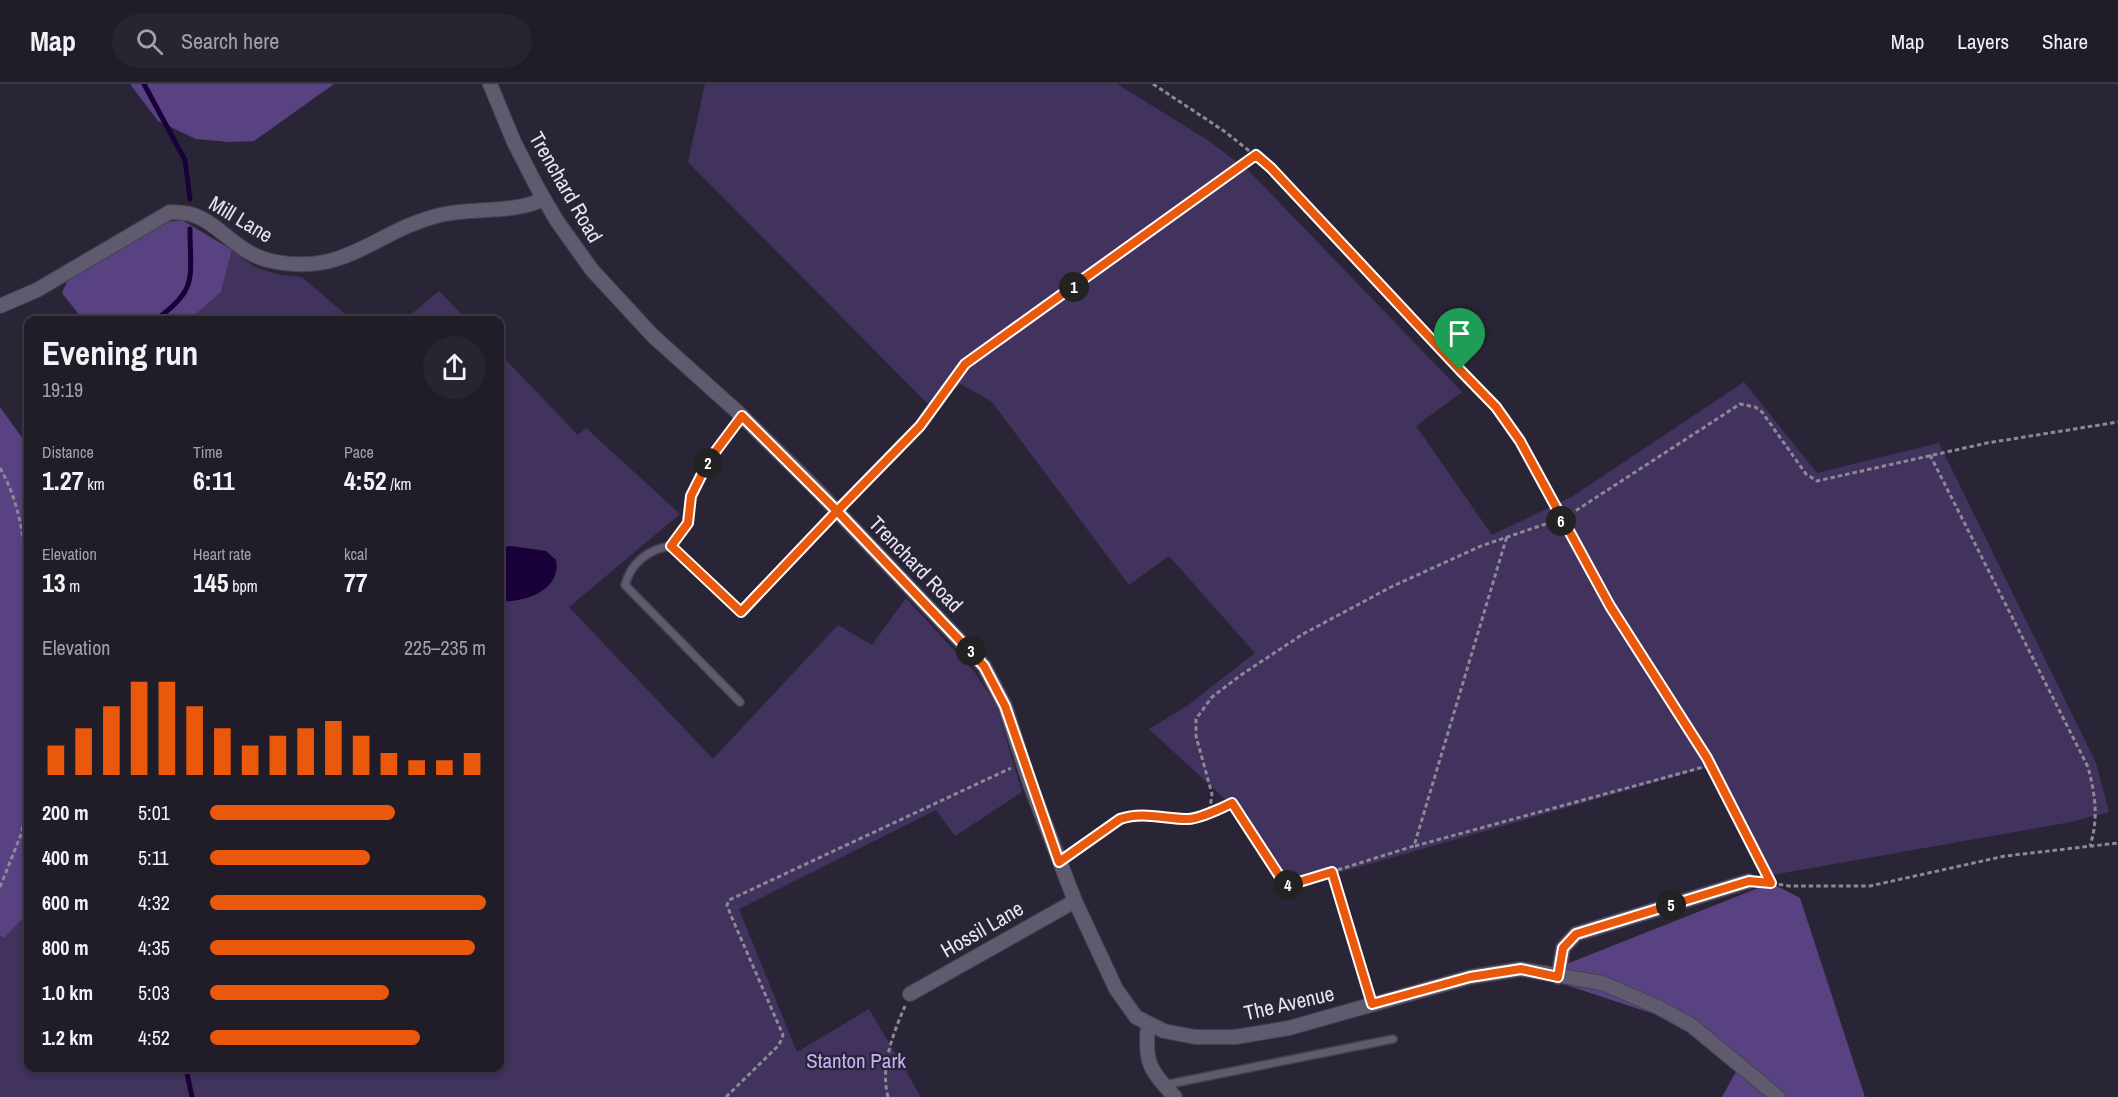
<!DOCTYPE html>
<html lang="en">
<head>
<meta charset="utf-8">
<style>
	:root { --surface:#201c28; --page:#282530; --text:#f1f3f6; --muted:#a2a1a8; --line:#3d3a45; --accent:#ea580c }
	body { margin:0; font-family:"Archivo Narrow",sans-serif; background:var(--page); color:var(--text); height:100vh; display:flex; flex-direction:column; font-size:22px; white-space:nowrap }
	* { box-sizing:border-box; margin:0 }
	p { font-size:20px; color:var(--muted) }
	.icon { flex:none; width:33px; height:33px; fill:none; stroke:currentColor; stroke-width:2; stroke-linecap:round; stroke-linejoin:round }
	.map { position:relative; flex:1; overflow:hidden }
	.sheet { position:absolute; left:24px; top:232px; width:480px; height:756px; display:flex; flex-direction:column; background:var(--surface); border-radius:12px; box-shadow:0 3px 9px #0003,0 0 0 2px var(--line) }
	.sheet>* { flex:none }
	.pin { position:absolute; display:grid; place-items:center; width:51px; height:51px; color:#fff; margin:-62px -26px; border-radius:50% 50% 50% 0; rotate:-45deg; box-shadow:0 0 6px #0007 }
	.pin .icon { rotate:45deg }
	.km { position:absolute; width:30px; height:30px; margin:-15px; border-radius:50%; background:#222; color:#fff; font-size:16px; line-height:30px; text-align:center }
	.round { display:grid; place-items:center; flex:none; width:63px; height:63px; border-radius:32px; background:var(--page) }
	.overview { display:flex; align-items:center; justify-content:space-between; height:102px; padding:0 18px }
	h1 { font-size:33px; font-weight:800; line-height:45px }
	.stats { display:grid; grid-template-columns:repeat(3,1fr); gap:9px; height:102px; padding:6px 18px }
	.stats div { display:grid; align-content:center }
	.stats b { font-size:26px; font-weight:800 }
	.stats small { font-size:16px; font-weight:400 }
	.stats p { font-size:16px }
	.chart { height:168px; padding:12px 18px }
	.chart p { display:flex; justify-content:space-between }
	.chart svg { width:100%; height:108px; margin-top:6px; stroke:var(--accent); stroke-width:6 }
	ul { padding:0 18px; list-style:none; font-size:20px }
	li { display:grid; grid-template-columns:96px 72px 1fr; align-items:center; height:45px }
	li i { height:15px; border-radius:8px; background:var(--accent) }
	header { display:flex; align-items:center; gap:36px; box-sizing:border-box; height:84px; padding:0 30px; background:var(--surface); border-bottom:2px solid var(--line) }
	header strong { font-size:28px }
	nav { display:flex; gap:33px; margin-inline-start:auto; font-size:21px }
	.search { width:420px; height:54px; background:var(--page); display:flex; align-items:center; gap:15px; box-sizing:border-box; padding:0 21px; border-radius:33px; color:var(--muted); font-size:22px }
	.map>svg:first-child { display:block }
	.green { fill:#41335d }
	.forest { fill:#584282 }
	.water { fill:#1a0039 }
	.lines { fill:none; stroke-linecap:round; stroke-linejoin:round }
	.stream { stroke:#1a0039; stroke-width:5 }
	.lane-casing { stroke:#464150; stroke-width:10 }
	.street-casing { stroke:#464150; stroke-width:16 }
	.path { stroke:#8c8896; stroke-width:3; stroke-dasharray:4.5 3; stroke-linecap:butt }
	.lane { stroke:#605a6e; stroke-width:7 }
	.street { stroke:#605a6e; stroke-width:14 }
	.route-casing { stroke:#fff; stroke-width:12 }
	.route { stroke:#ea580c; stroke-width:8 }
	.labels { text-anchor:middle; dominant-baseline:central; stroke-width:4.5; stroke-linejoin:round; paint-order:stroke }
	.street-label { font-size:21px; fill:#e7e4f0; stroke:#2a2536 }
	.park-label { font-size:21px; fill:#c6affb; stroke:#2a2536 }
</style>
</head>
<body>
<header>
<strong>Map</strong>
<div class="search"><svg class="icon" aria-label="search" viewBox="0 0 24 24"><circle cx="10" cy="10" r="6"/><path d="M15 15l6 6"/></svg>Search here</div>
<nav><a>Map</a><a>Layers</a><a>Share</a></nav>
</header>
<div class="map">
<svg width="2118" height="1013" viewBox="0 0 2118 1013">
	<rect width="100%" height="100%" fill="#2a2536"/>
	<g class="green">
		<polygon points="705,0 1117,0 1206,55 1249,87 1462,308 1416,342 1492,451 1573,412 1744,298 1817,389 1939,359 2096,679 2109,728 2071,738 1773,791 1771,799 1705,684 1282,805 1227,717 1149,645 1187,622 1255,569 1169,472 1129,501 992,318 961,300 931,323 688,78"/>
		<polygon points="232,166 255,183 280,191 302,193 353,237 188,237 221,208"/>
		<polygon points="439,207 468,237 403,237"/>
		<polygon points="500,270 578,351 586,344 680,430 569,523 713,675 838,541 872,561 906,514 976,590 996,621 1022,708 955,752 936,726 739,825 797,968 869,925 921,1013 0,1013 0,852 5,853 28,829 28,984 500,984"/>
	</g>
	<g class="forest">
		<polygon points="130,0 334,0 254,57 229,58 196,55 158,37"/>
		<polygon points="182,136 232,166 221,208 188,237 84,237 62,209 72,186 143,141"/>
		<polygon points="0,323 28,362 28,829 4,854 0,852"/>
		<polygon points="1771,799 1800,814 1865,1013 1722,1013 1738,984 1696,953 1654,930 1560,899 1564,881"/>
	</g>
	<path class="water" d="M511 462 546 467 556 476C562 506 524 519 500 517V463Z"/>
	<g class="lines">
		<g class="stream">
			<polyline points="144,0 185,76 190,115"/>
			<path d="M154 237C199 205 190 195 190 145"/>
			<polyline points="186,984 192,1013"/>
		</g>
		<g class="lane-casing">
			<g id="lane">
				<polyline points="742,332 709,376 691,412 689,439 671,462 741,528 837,427"/>
				<path d="M671 462C648 465 631 479 625 501L740 618"/>
				<polyline points="1164,1001 1393,955"/>
			</g>
		</g>
		<g class="street-casing">
			<g id="street">
				<polyline points="490,0 514,58 537,103 557,137 592,186 653,252 742,332 817,406 984,582 1005,622 1031,703 1075,817 1116,905 1136,933 1164,947 1195,953 1235,953 1289,944 1470,893 1521,885 1602,899 1658,923 1691,941 1778,1013"/>
				<path d="M0 222 37 206 170 128C177 129 185 128 193 131 219 139 238 170 271 177 347 193 374 147 440 131 473 123 513 130 544 115"/>
				<polyline points="1558,893 1563,864 1576,850 1749,797"/>
				<polyline points="910,910 1075,817"/>
				<path d="M1148 941C1144 979 1150 986 1175 1013"/>
			</g>
		</g>
		<g class="path">
			<polyline points="1153,0 1224,47 1271,84 1496,323 1520,357 1610,522 1708,674 1771,799"/>
			<path d="M1930 371 2088 683C2095 710 2099 734 2090 762"/>
			<path d="M0 384C23 424 25 466 28 511"/>
			<polyline points="848,416 928,333 965,280 1256,71"/>
			<polyline points="1207,727 1214,727 1232,719 1286,802 1414,762 1507,452"/>
			<polyline points="1415,762 1711,681"/>
			<polyline points="1072,770 1120,735 1131,732 1186,735 1204,730 1210,724 1212,710 1196,652 1196,635 1212,613 1241,591 1303,550 1391,503 1481,462 1566,433 1740,320 1755,323 1762,328 1806,390 1817,397 1987,359 2118,338"/>
			<polyline points="1332,788 1368,906"/>
			<polyline points="1764,798 1789,802 1870,802 2005,772 2118,759"/>
			<polyline points="0,803 22,748 28,706"/>
			<polyline points="726,1013 779,961 783,951 732,834 727,821 729,816 1011,684"/>
			<path d="M888 1013C880 982 893 950 905 922"/>
		</g>
		<use href="#lane" class="lane"/>
		<use href="#street" class="street"/>
	</g>
	<g class="lines">
		<g class="route-casing">
			<path id="route" d="M1460 286 1271 84 1256 71 965 280 920 342 837 427 742 332 709 376 691 412 688 439 671 462 741 528 837 427 984 582 1005 622 1059 778 1120 735C1143 727 1164 735 1188 735 1198 735 1222 724 1232 719L1286 802 1332 788 1372 920 1470 893 1521 885 1558 893 1563 864 1576 850 1749 797 1771 799 1707 674 1610 522 1520 357 1496 323 1460 286"/>
		</g>
		<use href="#route" class="route"/>
	</g>
	<g class="labels">
		<g class="street-label">
			<text transform="translate(566 103) rotate(60)">Trenchard Road</text>
			<text transform="translate(241 135) rotate(31)">Mill Lane</text>
			<text transform="translate(916 480) rotate(46)">Trenchard Road</text>
			<text transform="translate(982 845) rotate(-30)">Hossil Lane</text>
			<text transform="translate(1289 919) rotate(-13)">The Avenue</text>
		</g>
		<g class="park-label">
			<text x="856" y="976">Stanton Park</text>
		</g>
	</g>
</svg>
<div class="pin" style="left:1460px;top:286px;background:#1e9e55"><svg class="icon" aria-label="arrive" viewBox="0 0 24 24"><path d="M6 21V4h12l-3 4 3 4H6"/></svg></div>
<b class="km" style="left:1074px;top:203px">1</b>
<b class="km" style="left:708px;top:379px">2</b>
<b class="km" style="left:971px;top:567px">3</b>
<b class="km" style="left:1288px;top:801px">4</b>
<b class="km" style="left:1671px;top:821px">5</b>
<b class="km" style="left:1561px;top:437px">6</b>
<section class="sheet">
<div class="overview"><div><h1>Evening run</h1><p>19:19</p></div><a class="round"><svg class="icon" aria-label="share" viewBox="0 0 24 24"><path d="M12 15V3M7 8l5-5 5 5M5 13v7h14v-7"/></svg></a></div>
<div class="stats">
<div><p>Distance</p><b>1.27<small> km</small></b></div>
<div><p>Time</p><b>6:11</b></div>
<div><p>Pace</p><b>4:52<small> /km</small></b></div>
</div>
<div class="stats">
<div><p>Elevation</p><b>13<small> m</small></b></div>
<div><p>Heart rate</p><b>145<small> bpm</small></b></div>
<div><p>kcal</p><b>77</b></div>
</div>
<div class="chart"><p><span>Elevation</span>225–235 m</p>
<svg viewBox="0 0 160 44" preserveAspectRatio="none"><path d="M5 44V32M15 44V25M25 44V16M35 44V6M45 44V6M55 44V16M65 44V25M75 44V32M85 44V28M95 44V25M105 44V22M115 44V28M125 44V35M135 44V38M145 44V38M155 44V35"/></svg>
</div>
<ul>
<li><b>200 m</b>5:01<i style="width:67%"></i></li>
<li><b>400 m</b>5:11<i style="width:58%"></i></li>
<li><b>600 m</b>4:32<i style="width:100%"></i></li>
<li><b>800 m</b>4:35<i style="width:96%"></i></li>
<li><b>1.0 km</b>5:03<i style="width:65%"></i></li>
<li><b>1.2 km</b>4:52<i style="width:76%"></i></li>
</ul>
</section>
</div>
</body>
</html>
